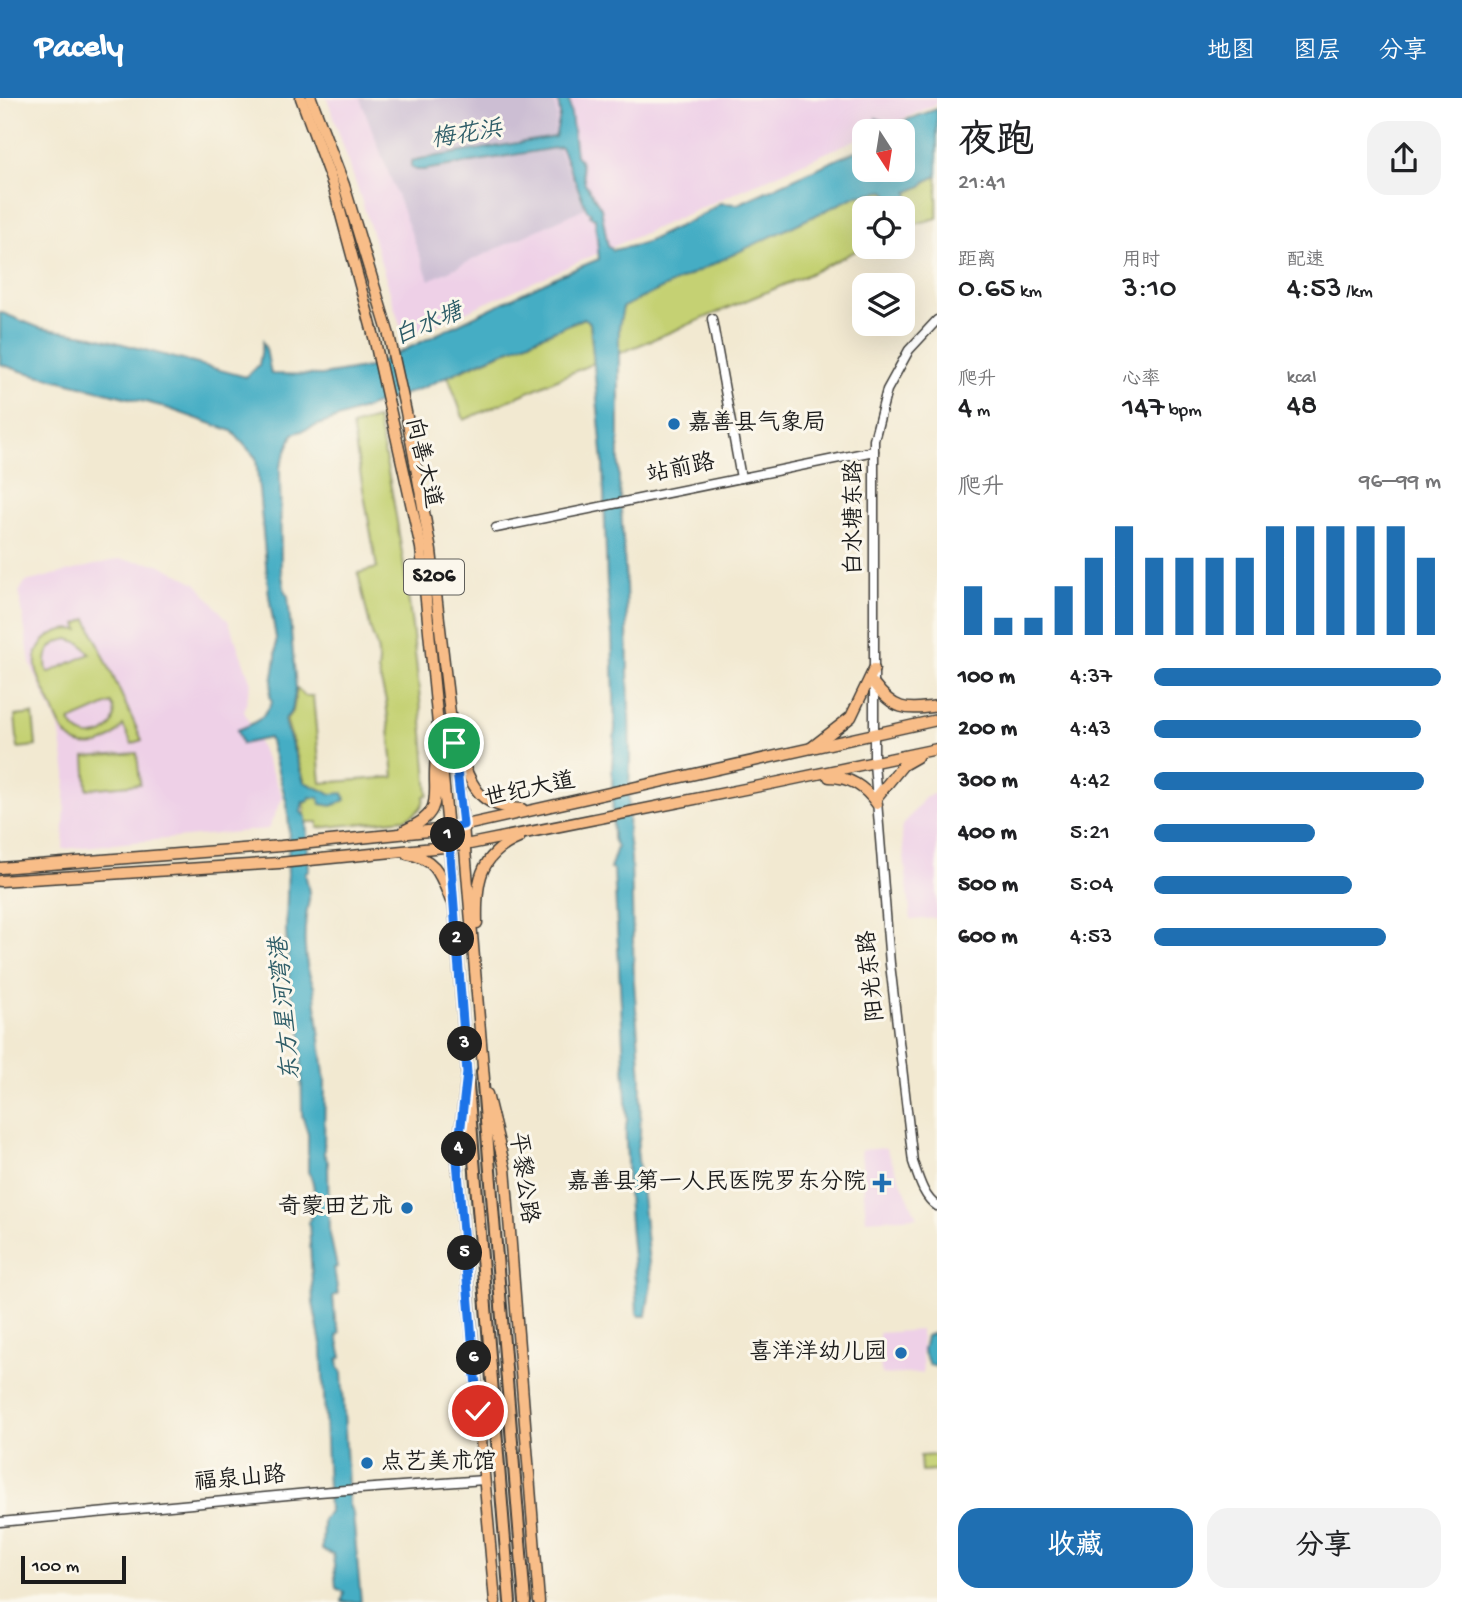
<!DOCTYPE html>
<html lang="zh">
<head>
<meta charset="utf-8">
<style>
	:root { --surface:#fff; --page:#f2f2f2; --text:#202124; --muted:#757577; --accent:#1f6fb2 }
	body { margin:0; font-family:"Gochi Hand","LXGW WenKai TC",sans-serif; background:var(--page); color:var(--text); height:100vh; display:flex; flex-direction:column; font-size:26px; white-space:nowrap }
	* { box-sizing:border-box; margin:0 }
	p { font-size:23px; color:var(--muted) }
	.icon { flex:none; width:38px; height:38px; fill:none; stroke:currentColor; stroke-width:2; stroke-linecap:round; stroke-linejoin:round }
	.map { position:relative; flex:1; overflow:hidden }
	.side { display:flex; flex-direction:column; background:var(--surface); width:525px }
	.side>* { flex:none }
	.needle { width:46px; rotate:168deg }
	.buttons { position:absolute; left:852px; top:21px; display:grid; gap:14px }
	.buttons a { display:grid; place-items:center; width:63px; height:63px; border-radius:14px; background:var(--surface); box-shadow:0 7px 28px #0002; font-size:35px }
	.scale { position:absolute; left:21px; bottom:18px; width:105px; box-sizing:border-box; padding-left:7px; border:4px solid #1c1c1c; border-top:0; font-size:19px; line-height:24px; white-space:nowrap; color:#1c1c1c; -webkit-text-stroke:5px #fbf7ec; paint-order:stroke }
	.pin { position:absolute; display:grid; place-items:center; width:60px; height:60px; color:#fff; margin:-30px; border:4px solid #fff; border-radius:50%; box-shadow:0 2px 7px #0007 }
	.km { position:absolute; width:35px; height:35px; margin:-18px; border-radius:50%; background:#222; color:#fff; font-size:19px; line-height:35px; text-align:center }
	.round { display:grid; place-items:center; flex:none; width:74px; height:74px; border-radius:21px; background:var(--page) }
	.head { display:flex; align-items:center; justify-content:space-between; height:119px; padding:0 21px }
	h1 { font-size:38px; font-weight:600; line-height:52px }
	.metrics { display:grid; grid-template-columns:repeat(3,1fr); gap:10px; height:119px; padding:7px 21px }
	.metrics div { display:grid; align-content:center }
	.metrics b { font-size:30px; font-weight:600 }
	.metrics small { font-size:19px; font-weight:400 }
	.metrics p { font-size:19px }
	.chart { height:196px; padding:14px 21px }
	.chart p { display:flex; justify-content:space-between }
	.chart svg { width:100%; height:126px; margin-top:7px; stroke:var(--accent); stroke-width:6 }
	.primary-button { display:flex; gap:14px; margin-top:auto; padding:14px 21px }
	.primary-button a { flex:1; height:80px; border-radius:21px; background:var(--accent); color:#fff; font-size:28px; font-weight:600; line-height:80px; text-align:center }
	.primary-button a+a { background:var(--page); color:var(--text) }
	ul { padding:0 21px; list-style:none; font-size:23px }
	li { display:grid; grid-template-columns:112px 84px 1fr; align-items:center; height:52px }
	li i { height:18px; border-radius:9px; background:var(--accent) }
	header { display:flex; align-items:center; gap:42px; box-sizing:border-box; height:98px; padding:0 35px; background:var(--accent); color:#fff }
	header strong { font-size:33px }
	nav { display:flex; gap:38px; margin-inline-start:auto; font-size:24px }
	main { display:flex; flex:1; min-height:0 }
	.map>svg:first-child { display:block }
	.built { fill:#eed0e7 }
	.industrial { fill:#ccbed3 }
	.green { fill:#c5d173; stroke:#707648; stroke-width:2; fill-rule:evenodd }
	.water { fill:#45adc4; stroke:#306470; stroke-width:2 }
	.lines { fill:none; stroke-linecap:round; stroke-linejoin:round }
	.minor-casing { stroke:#3c3b37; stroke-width:11 }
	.major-casing { stroke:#3c3b37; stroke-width:13 }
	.highway-casing { stroke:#3c3b37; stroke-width:14 }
	.minor { stroke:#fff; stroke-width:8 }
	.major { stroke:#f8bd88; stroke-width:10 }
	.highway { stroke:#f8bd88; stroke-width:10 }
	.route-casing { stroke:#fff; stroke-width:14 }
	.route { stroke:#1a73e8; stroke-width:9 }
	.poi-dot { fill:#1f6fb2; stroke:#fbf7ec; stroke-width:2.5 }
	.labels { text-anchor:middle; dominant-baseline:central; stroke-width:6; stroke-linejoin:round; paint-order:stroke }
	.shield { fill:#fbf7ec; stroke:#5f5e5a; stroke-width:2 }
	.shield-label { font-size:21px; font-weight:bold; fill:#1c1c1c }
	.poi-label { font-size:23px; fill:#1c1c1c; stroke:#fbf7ec; text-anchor:end }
	.street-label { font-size:23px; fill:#1c1c1c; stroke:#fbf7ec }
	.water-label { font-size:24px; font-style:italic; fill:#2e5d68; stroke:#fbf7ec }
</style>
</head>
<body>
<header>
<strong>Pacely</strong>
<nav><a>地图</a><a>图层</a><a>分享</a></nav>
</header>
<main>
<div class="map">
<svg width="937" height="1504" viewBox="0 0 937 1504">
	<rect width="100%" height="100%" fill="#fbf7ec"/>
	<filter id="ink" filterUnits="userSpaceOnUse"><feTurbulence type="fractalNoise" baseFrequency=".0143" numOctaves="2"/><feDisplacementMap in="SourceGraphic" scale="14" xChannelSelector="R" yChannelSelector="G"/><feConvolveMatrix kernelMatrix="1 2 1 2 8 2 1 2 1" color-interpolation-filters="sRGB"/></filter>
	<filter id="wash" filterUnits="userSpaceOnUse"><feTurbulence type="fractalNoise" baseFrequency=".00686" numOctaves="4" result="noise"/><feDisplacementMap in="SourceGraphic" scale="28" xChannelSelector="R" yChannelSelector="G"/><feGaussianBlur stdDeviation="1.57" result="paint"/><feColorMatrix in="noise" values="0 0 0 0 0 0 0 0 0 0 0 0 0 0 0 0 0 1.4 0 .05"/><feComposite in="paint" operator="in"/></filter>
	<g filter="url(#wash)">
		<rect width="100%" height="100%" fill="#f2e9d1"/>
		<g class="built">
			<polygon points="327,0 937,0 937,6 876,33 864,33 864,38 404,241 368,122"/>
			<polygon points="119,461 159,466 196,485 229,524 251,585 244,613 283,699 268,731 63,751 66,676 59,629 30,565 19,494 25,484"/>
			<polygon points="937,695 937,820 911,822 901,730 926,698"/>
			<polygon points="886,1050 917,1119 866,1122 861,1052"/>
			<polygon points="921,1232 923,1275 881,1277 879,1235"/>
		</g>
		<polygon class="industrial" points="360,0 554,0 557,19 553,39 585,110 429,182"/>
		<g class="green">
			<polygon points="937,78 937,120 912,127 908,94 924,87 926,83"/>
			<polygon points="885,93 893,101 895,110 864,110 864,149 805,178 618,256 619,229 623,208 858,97"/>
			<polygon points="584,220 590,225 594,265 464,322 448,278"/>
			<path d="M377 321C405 445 419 570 428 697L424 698C424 710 415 717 404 721L318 730V724H305L304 682 286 621 293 613 297 590 305 598H313L321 685 394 679 386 603 378 573 379 564 377 549 371 533 358 475 377 470 352 328Z"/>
			<path d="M87 521 142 642 132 646 123 627C110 648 80 657 64 634 58 625 54 613 50 604 45 593 37 580 36 568 33 543 57 528 79 532L77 526ZM68 541 81 545 90 556 48 575C42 558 50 544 68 541ZM111 605C118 616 114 627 104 635 89 642 76 637 70 623Z"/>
			<polygon points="33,616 36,648 18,650 15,618"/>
			<polygon points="137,655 140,686 87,691 85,659"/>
			<polygon points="937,1357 937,1372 921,1373 920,1358"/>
		</g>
		<g class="water">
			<path d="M558 0H569L576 57 580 62 585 85 601 110 608 148 613 152 642 146 702 117 720 105 738 106 864 49V72H903V33H876V20L892 27 937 11V78L926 83 924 87 908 94 912 127 903 130V110H895L893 101 885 93 858 97 623 209 619 229V383L626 485 630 656 628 738 631 759 634 883 641 980 640 1037 637 1051 651 1184 646 1218H639L637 1215C635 1165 627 1115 627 1065 627 1050 624 1036 627 1022L614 772 610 771 617 749 613 741 612 669 615 630 612 538 607 487 603 365 590 225 584 220 463 271 425 289 293 336 280 369 281 472 285 494 288 498 296 590 292 613 284 622 304 684 331 696 343 695 345 702 332 708 321 706 319 700 310 699 308 704H303L301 714 306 719 309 771 305 775C307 783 310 794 309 802 303 829 302 863 314 889L325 984 324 1056 328 1064 329 1132 337 1169 334 1170 338 1196 333 1198 335 1221 340 1235 337 1238 342 1259 338 1261 339 1270 342 1274 349 1407 353 1416 361 1504H342L344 1494 336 1490 333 1456 322 1452 323 1422 329 1413 322 1251 313 1205 309 1123C315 1110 317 1086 308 1074V1036L302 1017 301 926 290 893 286 833 289 729 287 706 269 640 242 646 237 632C254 626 264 621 272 604L270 598 276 559V540L269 498 256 360 232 333 161 308 21 273 0 266V214L40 230 93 238 246 279 259 267 263 244 266 251 271 276 322 277 369 269 558 178 599 161 595 120 590 118 591 115 587 112 561 49 424 72H416L411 69V63L420 61 555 39 560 18Z"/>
			<polygon points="935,1234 937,1269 929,1267 923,1252 926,1238"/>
		</g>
	</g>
	<g filter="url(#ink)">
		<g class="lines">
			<g class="minor-casing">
				<g id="minor">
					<polyline points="712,221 741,380"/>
					<path d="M937 222 909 252 887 292 874 342V665L890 866 913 1064C918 1078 923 1099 937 1108"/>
					<polyline points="496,430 874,353"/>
					<polyline points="0,1424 319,1394 484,1382"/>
				</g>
			</g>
			<g class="major-casing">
				<g id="major">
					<polyline points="301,0 333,87 374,239 421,450 448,731 467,975 457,1062 495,1504"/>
					<polyline points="311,0 344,87 389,237 406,314 431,453 463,727 484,981"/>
					<path d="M874 586C894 612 905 613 937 608"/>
					<polyline points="811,650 851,619 874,571"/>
					<path d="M458 655C475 691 478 709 522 711"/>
					<path d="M829 679C850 679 864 688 877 706"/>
					<polyline points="876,700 903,667 917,659"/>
					<path d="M405 732C450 713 429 693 437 654"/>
					<path d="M407 756C437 760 441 779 451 803"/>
					<polyline points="0,770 281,748 448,731 937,622"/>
					<polyline points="0,783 279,765 465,747 770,686 937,651"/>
					<path d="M477 825C476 786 478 757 519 740"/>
					<polyline points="487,996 505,1070 539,1504"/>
				</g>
			</g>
			<g class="highway-casing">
				<g id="highway">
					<polyline points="482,974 525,1504"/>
					<polyline points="467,975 510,1504"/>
				</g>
			</g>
			<use href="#minor" class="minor"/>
			<use href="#major" class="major"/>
			<use href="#highway" class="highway"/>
		</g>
	</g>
	<g class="lines" filter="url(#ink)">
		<g class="route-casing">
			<polyline id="route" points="454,645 463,727 448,731 467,975 457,1062 478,1313"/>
		</g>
		<use href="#route" class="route"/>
	</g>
	<g class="poi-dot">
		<circle cx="674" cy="326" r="7"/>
		<path d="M878.5 1074.5h7v7h7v7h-7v7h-7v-7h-7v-7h7z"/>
		<circle cx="407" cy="1110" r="7"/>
		<circle cx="901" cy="1255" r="7"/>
		<circle cx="367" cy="1365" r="7"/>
	</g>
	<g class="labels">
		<rect class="shield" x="404" y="461.5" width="60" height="35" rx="5"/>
		<g class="shield-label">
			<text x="434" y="479">S206</text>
		</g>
		<g class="poi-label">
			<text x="688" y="326" text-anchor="start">嘉善县气象局</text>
			<text x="866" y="1085">嘉善县第一人民医院罗东分院</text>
			<text x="393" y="1110">奇蒙田艺术</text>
			<text x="887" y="1255">喜洋洋幼儿园</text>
			<text x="381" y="1365" text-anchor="start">点艺美术馆</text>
		</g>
		<g class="street-label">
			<text transform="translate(422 365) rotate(77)">向善大道</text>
			<text transform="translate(681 372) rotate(-12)">站前路</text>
			<text transform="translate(855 420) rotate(-90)">白水塘东路</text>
			<text transform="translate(530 693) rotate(-12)">世纪大道</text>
			<text transform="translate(873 878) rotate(-96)">阳光东路</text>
			<text transform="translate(522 1080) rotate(82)">平黎公路</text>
			<text transform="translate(240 1382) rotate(-5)">福泉山路</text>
		</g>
		<g class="water-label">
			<text transform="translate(467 38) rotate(-9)">梅花浜</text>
			<text transform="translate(429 228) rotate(-23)">白水塘</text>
			<text transform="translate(287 911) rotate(-95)">东方星河湾港</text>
		</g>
	</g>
</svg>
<div class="buttons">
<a><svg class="needle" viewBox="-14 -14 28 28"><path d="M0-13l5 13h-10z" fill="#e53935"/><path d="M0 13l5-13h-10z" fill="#757577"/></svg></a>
<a><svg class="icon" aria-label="locate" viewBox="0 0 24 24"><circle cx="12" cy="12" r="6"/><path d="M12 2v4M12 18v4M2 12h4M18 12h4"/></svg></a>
<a><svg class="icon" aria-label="layers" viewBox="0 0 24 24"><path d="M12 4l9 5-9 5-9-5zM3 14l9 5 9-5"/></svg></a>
</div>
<div class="scale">100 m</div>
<div class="pin" style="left:454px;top:645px;background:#1e9e55"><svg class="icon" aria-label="arrive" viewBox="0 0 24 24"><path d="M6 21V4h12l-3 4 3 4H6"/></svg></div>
<div class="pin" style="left:478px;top:1313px;background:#d93025"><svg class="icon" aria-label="check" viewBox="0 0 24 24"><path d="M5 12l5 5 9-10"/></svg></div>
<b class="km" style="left:448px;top:737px">1</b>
<b class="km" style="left:457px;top:841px">2</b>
<b class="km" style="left:465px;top:946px">3</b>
<b class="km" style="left:459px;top:1051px">4</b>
<b class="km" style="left:465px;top:1155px">5</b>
<b class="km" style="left:474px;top:1260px">6</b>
</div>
<section class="side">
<div class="head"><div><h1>夜跑</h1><p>21:41</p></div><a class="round"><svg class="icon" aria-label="share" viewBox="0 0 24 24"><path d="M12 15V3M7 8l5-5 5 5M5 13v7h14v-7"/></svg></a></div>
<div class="metrics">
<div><p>距离</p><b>0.65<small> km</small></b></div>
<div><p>用时</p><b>3:10</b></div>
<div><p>配速</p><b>4:53<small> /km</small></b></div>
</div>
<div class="metrics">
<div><p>爬升</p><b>4<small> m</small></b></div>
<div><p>心率</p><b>147<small> bpm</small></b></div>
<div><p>kcal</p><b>48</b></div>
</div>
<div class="chart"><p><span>爬升</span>96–99 m</p>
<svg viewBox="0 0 160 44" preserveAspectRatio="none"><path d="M5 44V27M15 44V38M25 44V38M35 44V27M45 44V17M55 44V6M65 44V17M75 44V17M85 44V17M95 44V17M105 44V6M115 44V6M125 44V6M135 44V6M145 44V6M155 44V17"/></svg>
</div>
<ul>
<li><b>100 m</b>4:37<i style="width:100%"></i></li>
<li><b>200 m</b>4:43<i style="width:93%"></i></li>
<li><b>300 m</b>4:42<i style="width:94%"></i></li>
<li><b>400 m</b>5:21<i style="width:56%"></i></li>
<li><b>500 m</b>5:04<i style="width:69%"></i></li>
<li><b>600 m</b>4:53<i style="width:81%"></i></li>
</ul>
<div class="primary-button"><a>收藏</a><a>分享</a></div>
</section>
</main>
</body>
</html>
